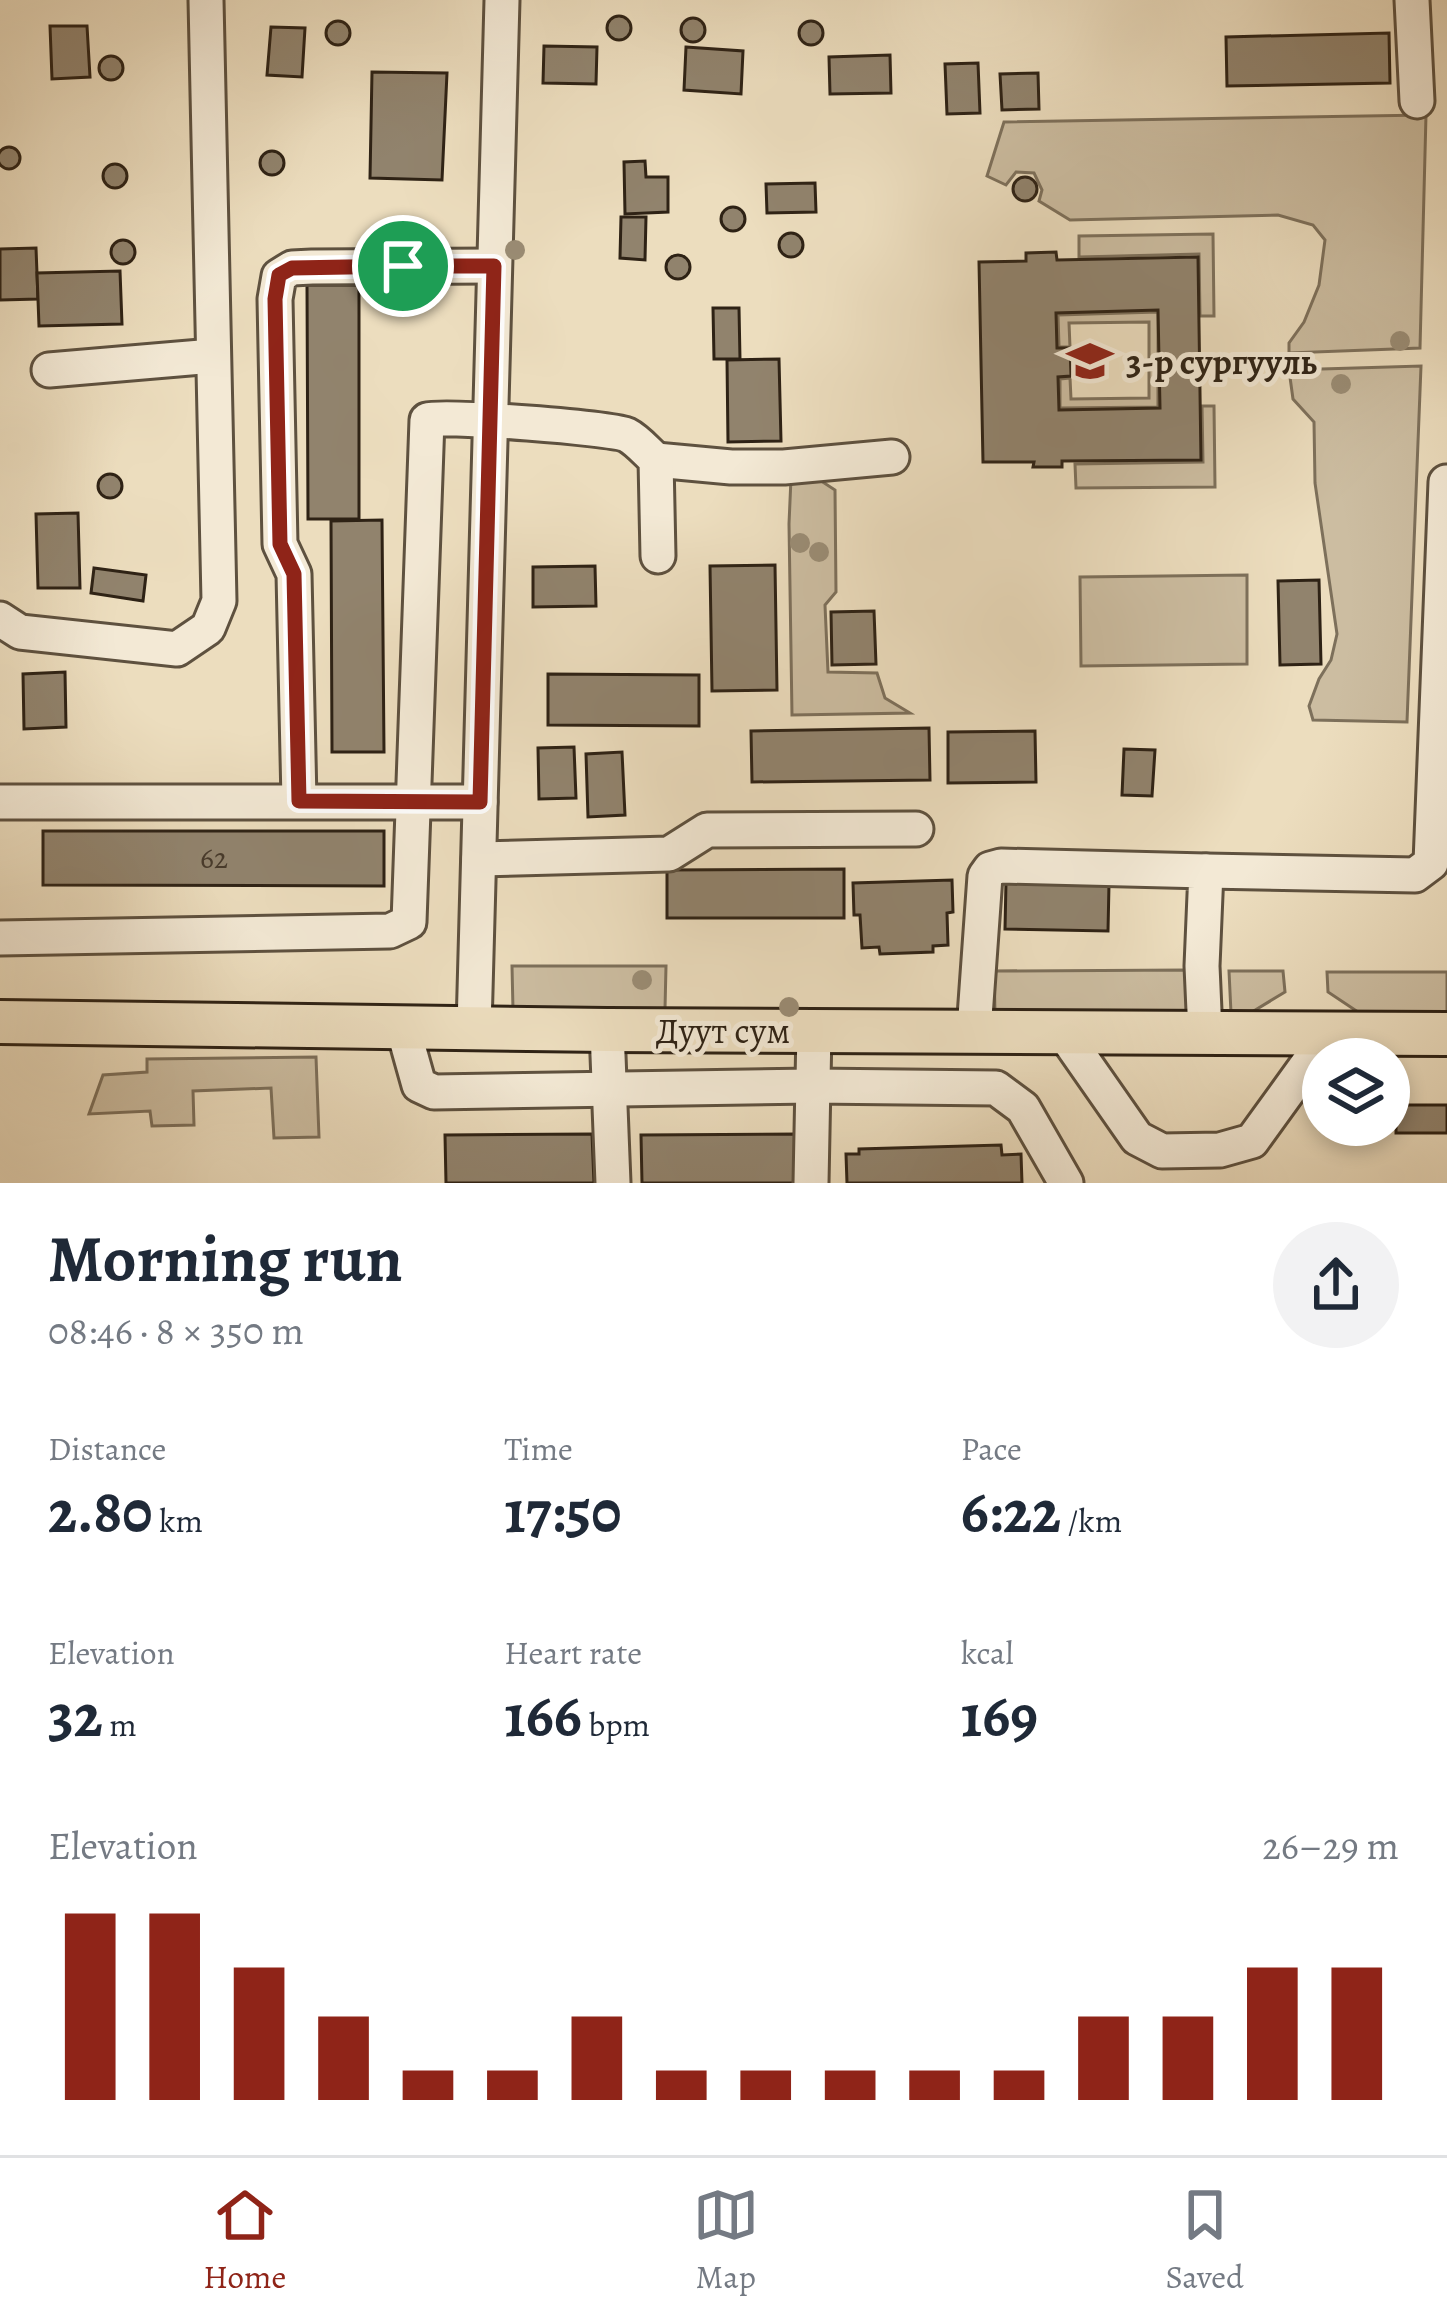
<!DOCTYPE html>
<html lang="en">
<head>
<meta charset="utf-8">
<style>
	:root { --surface:#fff; --page:#f2f2f3; --text:#1f2937; --muted:#747a83; --line:#e0e1e3; --accent:#8f2418 }
	body { margin:0; font-family:Alegreya,serif; background:var(--page); color:var(--text); height:100vh; display:flex; flex-direction:column; font-size:45px; white-space:nowrap }
	* { box-sizing:border-box; margin:0 }
	p { font-size:39px; color:var(--muted) }
	.icon { flex:none; width:66px; height:66px; fill:none; stroke:currentColor; stroke-width:2; stroke-linecap:round; stroke-linejoin:round }
	.map { position:relative; height:1183px; overflow:hidden }
	.details { display:flex; flex-direction:column; background:var(--surface); flex:1 }
	.details>* { flex:none }
	.fabs { position:absolute; left:1302px; top:1038px; display:grid; gap:24px }
	.fabs a { display:grid; place-items:center; width:108px; height:108px; border-radius:50%; background:var(--surface); box-shadow:0 6px 18px #0003; font-size:60px }
	.pin { position:absolute; display:grid; place-items:center; width:102px; height:102px; color:#fff; margin:-51px; border:6px solid #fff; border-radius:50%; box-shadow:0 3px 12px #0007 }
	.round { display:grid; place-items:center; flex:none; width:126px; height:126px; border-radius:63px; background:var(--page) }
	.head { display:flex; align-items:center; justify-content:space-between; height:204px; padding:0 48px }
	h1 { font-size:66px; font-weight:700; line-height:90px }
	.metrics { display:grid; grid-template-columns:repeat(3,1fr); gap:18px; height:204px; padding:12px 48px }
	.metrics div { display:grid; align-content:center }
	.metrics b { font-size:60px; font-weight:700 }
	.metrics small { font-size:33px; font-weight:400 }
	.metrics p { font-size:33px }
	.chart { height:336px; padding:24px 48px }
	.chart p { display:flex; justify-content:space-between }
	.chart svg { width:100%; height:216px; margin-top:12px; stroke:var(--accent); stroke-width:6 }
	.tabs { display:flex; justify-content:space-around; align-items:center; height:168px; border-top:3px solid var(--line); background:var(--surface); font-size:33px; color:var(--muted) }
	.tabs a { display:grid; justify-items:center; gap:6px }
	.tabs .selected { color:var(--accent) }
	.map>svg:first-child { display:block }
	.green { fill:#ccbda1; stroke:#7d705b; stroke-width:3 }
	.building { fill:#91836d; stroke:#2e2215; stroke-width:3; fill-rule:evenodd }
	.lines { fill:none; stroke-linecap:round; stroke-linejoin:round }
	.minor-casing { stroke:#5e513f; stroke-width:39 }
	.major-casing { stroke:#2e2215; stroke-width:48 }
	.minor { stroke:#f3e9d5; stroke-width:33 }
	.major { stroke:#ecddbe; stroke-width:42 }
	.tree { fill:#9a8c74 }
	.route-casing { stroke:#fff; stroke-width:24 }
	.route { stroke:#8f2418; stroke-width:15 }
	.labels { text-anchor:middle; dominant-baseline:central; stroke-width:10; stroke-linejoin:round; paint-order:stroke }
	.number-label { font-size:30px; fill:#473a2b }
	.poi-label { font-size:36px; font-weight:bold; fill:#2e2215; stroke:#f3e9d5; text-anchor:start }
	.street-label { font-size:36px; fill:#2e2215; stroke:#f3e9d5 }
</style>
</head>
<body>
<div class="map">
<svg width="1447" height="1183" viewBox="0 0 1447 1183">
	<rect width="100%" height="100%" fill="#ecddbe"/>
	<filter id="stains"><feTurbulence type="fractalNoise" baseFrequency=".00167" numOctaves="4"/><feColorMatrix values="0 0 0 0 .2 0 0 0 0 .09 0 0 0 0 .02 0 0 0 .5 -.17"/></filter>
	<radialGradient id="worn" r=".72"><stop offset=".6" stop-color="#630" stop-opacity="0"/><stop offset="1" stop-color="#630" stop-opacity=".3"/></radialGradient>
	<g class="green">
		<polygon points="1426,115 1420,348 1289,353 1289,343 1304,322 1319,285 1325,240 1313,225 1278,215 1070,220 1039,201 1042,190 1034,173 1016,172 1006,185 987,176 1004,122"/>
		<polygon points="1213,234 1214,316 1200,316 1199,254 1079,257 1079,236"/>
		<polygon points="1158,312 1158,407 1060,408 1060,379 1070,378 1071,399 1149,398 1149,322 1069,323 1070,347 1059,347 1058,315"/>
		<polygon points="1421,366 1407,722 1313,720 1309,706 1319,679 1331,660 1337,634 1315,483 1314,422 1293,399 1289,370"/>
		<polygon points="1202,406 1214,406 1215,487 1076,488 1075,464 1203,462"/>
		<polygon points="812,475 835,490 836,592 825,605 828,672 877,673 885,698 910,713 792,715 789,524 791,478"/>
		<polygon points="1247,575 1247,664 1081,666 1080,577"/>
		<polygon points="512,966 666,966 665,1009 513,1010"/>
		<polygon points="1186,970 1187,1011 995,1012 994,971"/>
		<polygon points="1229,971 1283,971 1285,992 1252,1012 1231,1013"/>
		<polygon points="1327,972 1447,972 1447,1012 1361,1014 1328,992"/>
		<polygon points="316,1057 319,1137 274,1138 271,1088 193,1091 194,1125 152,1126 150,1111 89,1114 103,1075 147,1072 147,1059"/>
	</g>
	<g class="building">
		<circle cx="619" cy="28" r="12"/>
		<circle cx="693" cy="30" r="12"/>
		<circle cx="811" cy="33" r="12"/>
		<circle cx="338" cy="33" r="12"/>
		<polygon points="50,26 87,26 90,77 52,79"/>
		<polygon points="271,27 305,28 302,77 267,75"/>
		<polygon points="1389,33 1390,83 1227,86 1226,37"/>
		<polygon points="544,46 597,47 596,84 543,83"/>
		<polygon points="686,47 743,51 741,94 684,90"/>
		<polygon points="890,55 891,93 830,94 829,57"/>
		<circle cx="111" cy="68" r="12"/>
		<polygon points="978,63 980,113 947,114 945,64"/>
		<polygon points="372,72 447,73 442,180 370,178"/>
		<polygon points="1038,73 1039,109 1002,110 1000,74"/>
		<circle cx="9" cy="158" r="11"/>
		<circle cx="272" cy="163" r="12"/>
		<polygon points="645,161 646,177 668,177 668,212 625,214 624,162"/>
		<circle cx="115" cy="176" r="12"/>
		<circle cx="1025" cy="189" r="12"/>
		<polygon points="815,183 816,212 767,213 766,184"/>
		<circle cx="733" cy="219" r="12"/>
		<polygon points="621,217 646,217 645,260 620,258"/>
		<circle cx="791" cy="245" r="12"/>
		<circle cx="123" cy="252" r="12"/>
		<polygon points="36,248 38,299 0,300 0,249"/>
		<path d="M1056 252 1057 260 1198 257 1201 460 1062 461V467H1033L1034 462H983L979 262 1026 261V253ZM1158 310 1160 408 1059 410 1058 377 1071 376 1070 348H1057L1056 313Z"/>
		<circle cx="678" cy="267" r="12"/>
		<polygon points="120,271 122,324 39,326 37,273"/>
		<polygon points="307,285 359,285 359,519 308,519"/>
		<polygon points="713,308 739,308 740,359 714,359"/>
		<polygon points="779,359 781,441 728,442 727,360"/>
		<circle cx="110" cy="486" r="12"/>
		<polygon points="78,513 80,588 38,588 36,514"/>
		<polygon points="382,520 384,752 332,752 331,521"/>
		<polygon points="775,565 777,690 712,691 710,566"/>
		<polygon points="595,566 596,606 533,607 533,567"/>
		<polygon points="94,568 146,575 143,601 91,593"/>
		<polygon points="1319,580 1321,664 1280,665 1278,581"/>
		<polygon points="874,611 876,664 832,665 831,612"/>
		<polygon points="65,672 66,727 24,729 23,674"/>
		<polygon points="548,674 699,675 699,726 548,725"/>
		<polygon points="929,728 930,780 752,782 751,731"/>
		<polygon points="1035,731 1036,782 948,783 948,732"/>
		<polygon points="574,747 576,798 539,799 538,748"/>
		<polygon points="1124,749 1155,750 1152,796 1122,795"/>
		<polygon points="622,752 625,815 588,817 586,754"/>
		<polygon points="43,831 384,831 384,886 43,885"/>
		<polygon points="844,869 844,918 667,918 667,870"/>
		<polygon points="952,880 953,912 947,913 948,945 933,946 933,952 880,954 879,947 862,948 860,915 854,915 853,883"/>
		<polygon points="1006,882 1109,884 1108,931 1005,929"/>
		<rect x="1396" y="1105" width="51" height="28"/>
		<polygon points="592,1134 594,1183 446,1183 445,1135"/>
		<polygon points="796,1134 796,1183 642,1183 641,1135"/>
		<polygon points="1001,1145 1002,1155 1021,1154 1022,1183 847,1183 846,1154 859,1154 859,1149"/>
	</g>
	<g class="lines">
		<g class="minor-casing">
			<g id="minor">
				<polyline points="1412,0 1417,101"/>
				<polyline points="49,370 213,356"/>
				<polyline points="656,460 731,467 784,467 892,457"/>
				<polyline points="0,619 20,632 177,649 208,628 219,601 206,0"/>
				<polyline points="299,801 294,574 280,544 275,299 279,276 292,268 312,267 494,266"/>
				<polyline points="0,802 480,802"/>
				<polyline points="479,859 669,854 707,830 916,829"/>
				<polyline points="1206,871 1415,875 1431,863 1446,482"/>
				<path d="M0 938 390 931 409 922 427 420C444 415 612 428 627 435 637 440 647 452 656 460L658 556"/>
				<polyline points="403,1028 419,1085 434,1092 812,1086 996,1088 1023,1108 1066,1183"/>
				<polyline points="474,1028 502,0"/>
				<polyline points="607,1030 613,1183"/>
				<polyline points="974,1031 985,876 990,869 1001,866 1206,871 1202,966 1205,1033"/>
				<polyline points="1063,1032 1137,1138 1162,1151 1220,1150 1252,1141 1330,1033"/>
				<polyline points="811,1183 814,1030"/>
			</g>
		</g>
		<g class="major-casing">
			<polyline id="major" points="0,1022 607,1030 1447,1034"/>
		</g>
		<use href="#minor" class="minor"/>
		<use href="#major" class="major"/>
	</g>
	<g class="tree">
		<circle cx="515" cy="250" r="10"/>
		<circle cx="1400" cy="341" r="10"/>
		<circle cx="1341" cy="384" r="10"/>
		<circle cx="800" cy="543" r="10"/>
		<circle cx="819" cy="552" r="10"/>
		<circle cx="642" cy="980" r="10"/>
		<circle cx="789" cy="1007" r="10"/>
	</g>
	<g class="lines">
		<g class="route-casing">
			<polygon id="route" points="403,266 494,266 480,802 299,801 294,574 280,544 275,299 279,275 292,268"/>
		</g>
		<use href="#route" class="route"/>
	</g>
	<defs>
		<g id="school-bare" transform="scale(3.6)"><path d="M0-5L7-2L0 1L-7-2ZM-4 1L0 2.5L4 1V4Q0 6-4 4Z" fill="#8f2418" stroke="#f3e9d5" stroke-width="2.5" paint-order="stroke"/></g>
	</defs>
	<g fill-rule="evenodd">
		<use href="#school-bare" x="1090" y="361"/>
	</g>
	<g class="labels">
		<g class="number-label">
			<text x="214" y="858">62</text>
		</g>
		<g class="poi-label">
			<text x="1126" y="361">3-р сургууль</text>
		</g>
		<g class="street-label">
			<text x="723" y="1030">Дуут сум</text>
		</g>
	</g>
	<rect width="100%" height="100%" filter="url(#stains)"/>
	<rect width="100%" height="100%" fill="url(#worn)"/>
</svg>
<div class="fabs">
<a><svg class="icon" aria-label="layers" viewBox="0 0 24 24"><path d="M12 4l9 5-9 5-9-5zM3 14l9 5 9-5"/></svg></a>
</div>
<div class="pin" style="left:403px;top:266px;background:#1e9e55"><svg class="icon" aria-label="arrive" viewBox="0 0 24 24"><path d="M6 21V4h12l-3 4 3 4H6"/></svg></div>
</div>
<section class="details">
<div class="head"><div><h1>Morning run</h1><p>08:46 · 8 × 350 m</p></div><a class="round"><svg class="icon" aria-label="share" viewBox="0 0 24 24"><path d="M12 15V3M7 8l5-5 5 5M5 13v7h14v-7"/></svg></a></div>
<div class="metrics">
<div><p>Distance</p><b>2.80<small> km</small></b></div>
<div><p>Time</p><b>17:50</b></div>
<div><p>Pace</p><b>6:22<small> /km</small></b></div>
</div>
<div class="metrics">
<div><p>Elevation</p><b>32<small> m</small></b></div>
<div><p>Heart rate</p><b>166<small> bpm</small></b></div>
<div><p>kcal</p><b>169</b></div>
</div>
<div class="chart"><p><span>Elevation</span>26–29 m</p>
<svg viewBox="0 0 160 44" preserveAspectRatio="none"><path d="M5 44V6M15 44V6M25 44V17M35 44V27M45 44V38M55 44V38M65 44V27M75 44V38M85 44V38M95 44V38M105 44V38M115 44V38M125 44V27M135 44V27M145 44V17M155 44V17"/></svg>
</div>
</section>
<nav class="tabs">
<a class="selected"><svg class="icon" aria-label="home" viewBox="0 0 24 24"><path d="M3 11l9-7 9 7M6 9v11h12V9"/></svg>Home</a>
<a><svg class="icon" aria-label="map" viewBox="0 0 24 24"><path d="M3 6l6-2 6 2 6-2v14l-6 2-6-2-6 2zM9 4v14M15 6v14"/></svg>Map</a>
<a><svg class="icon" aria-label="saved" viewBox="0 0 24 24"><path d="M7 4h10v16l-5-4-5 4z"/></svg>Saved</a>
</nav>
</body>
</html>
